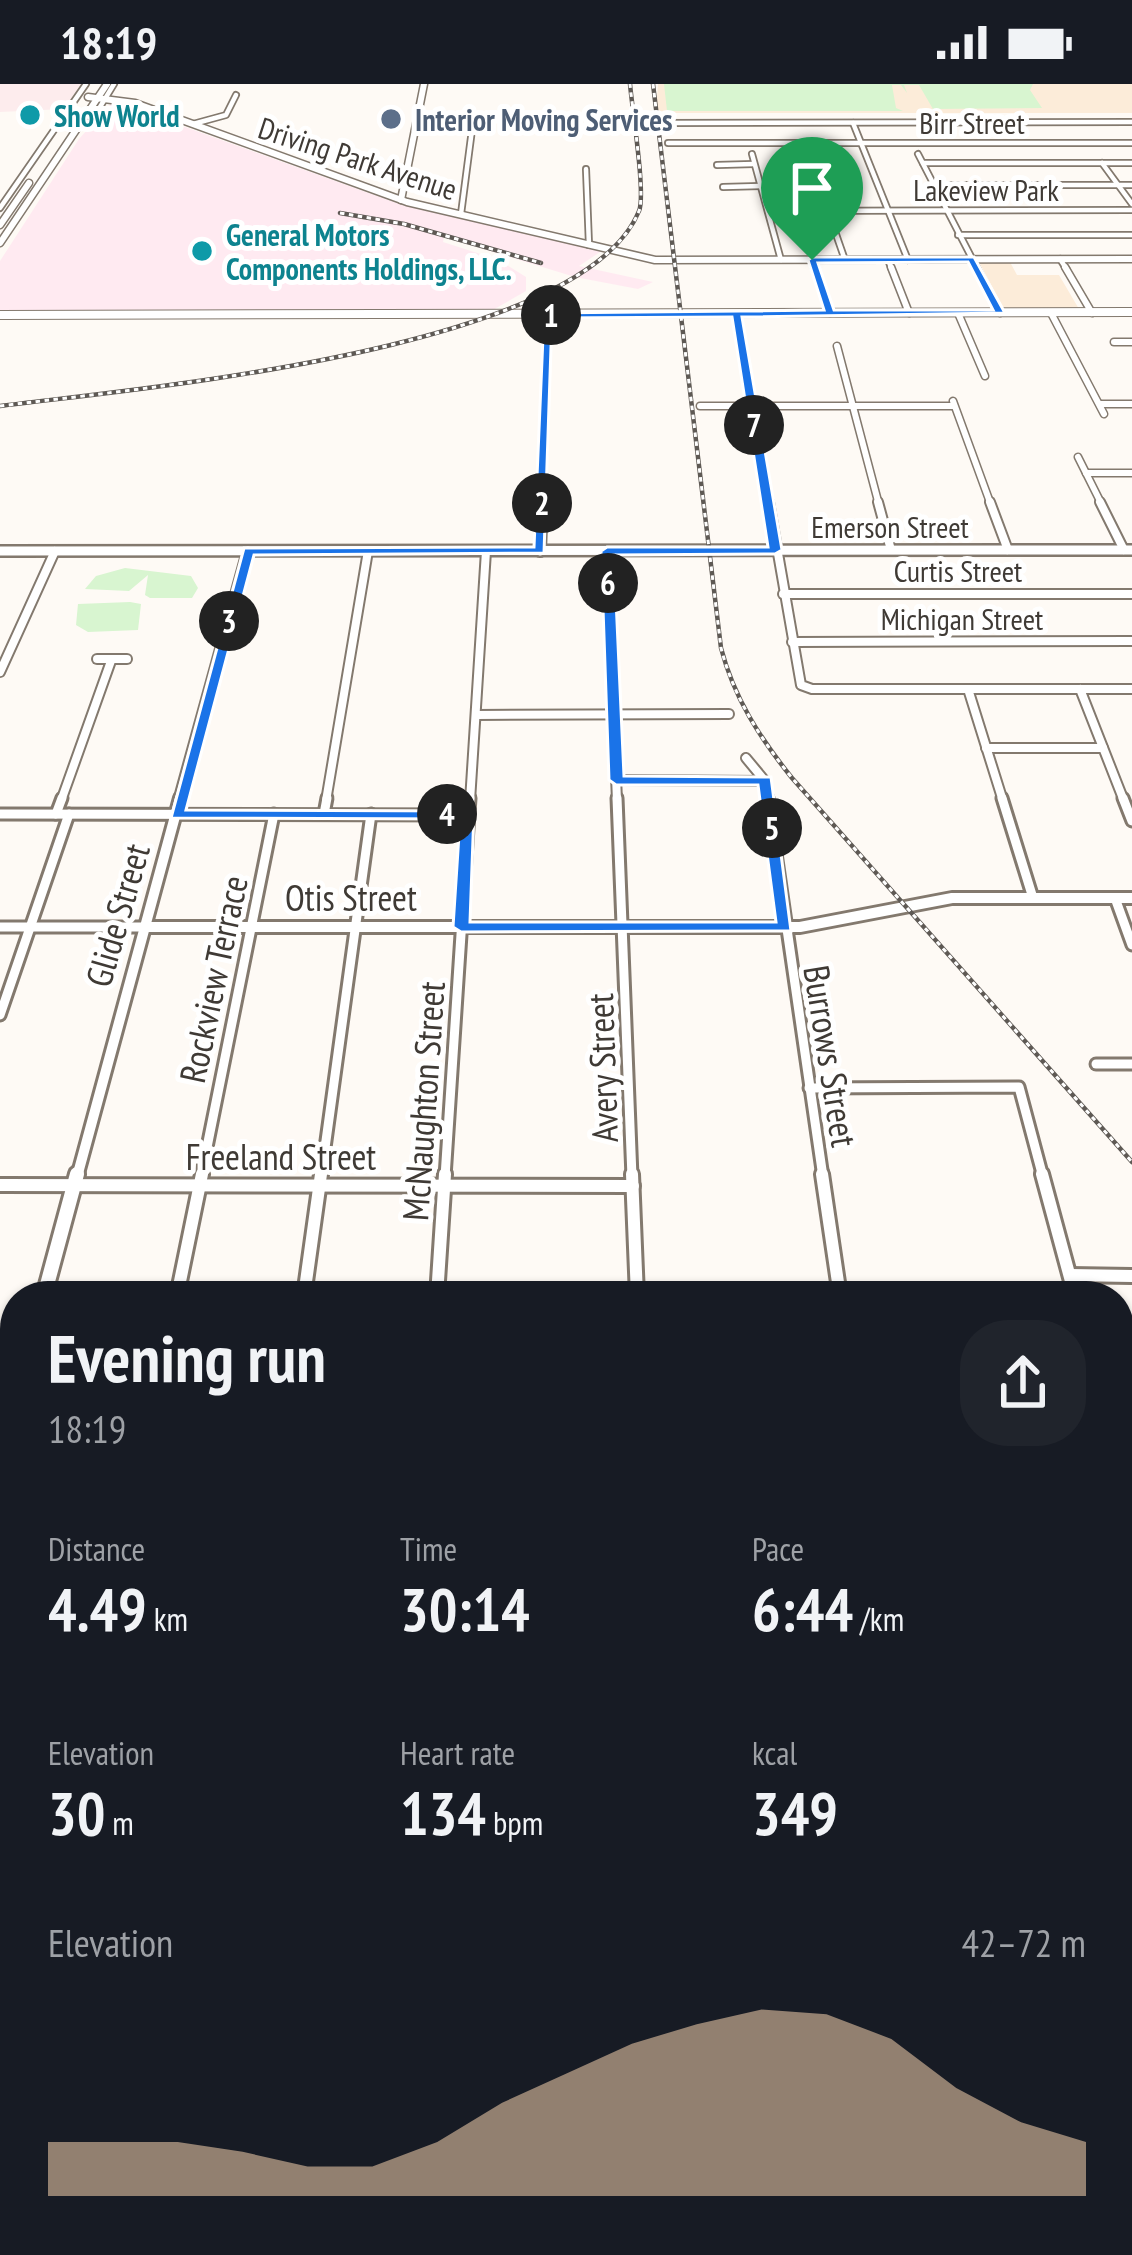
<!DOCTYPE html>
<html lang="en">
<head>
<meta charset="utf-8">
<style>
	:root { --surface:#171b24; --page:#20242c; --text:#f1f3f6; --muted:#9ea1a6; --accent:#c6ab91 }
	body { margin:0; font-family:"PT Sans Narrow",sans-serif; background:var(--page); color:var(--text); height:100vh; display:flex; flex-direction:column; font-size:45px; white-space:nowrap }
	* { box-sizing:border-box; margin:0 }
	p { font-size:39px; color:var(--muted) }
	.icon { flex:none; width:66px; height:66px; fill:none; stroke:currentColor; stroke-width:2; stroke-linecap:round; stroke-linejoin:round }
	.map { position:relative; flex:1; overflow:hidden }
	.panel { position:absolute; left:0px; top:1197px; width:1134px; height:975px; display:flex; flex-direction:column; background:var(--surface); border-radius:48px 48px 0 0; box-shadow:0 3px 9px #0004 }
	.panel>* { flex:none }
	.pin { position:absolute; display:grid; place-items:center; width:102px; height:102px; color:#fff; margin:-123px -51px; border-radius:50% 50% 50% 0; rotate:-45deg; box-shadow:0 0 12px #0007 }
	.pin .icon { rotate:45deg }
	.km { position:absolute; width:60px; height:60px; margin:-30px; border-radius:50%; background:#222; color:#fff; font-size:33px; line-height:60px; text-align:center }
	.round { display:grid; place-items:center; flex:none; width:126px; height:126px; border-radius:48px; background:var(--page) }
	.overview { display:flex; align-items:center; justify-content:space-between; height:204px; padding:0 48px }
	h1 { font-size:66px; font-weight:600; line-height:90px }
	.stats { display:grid; grid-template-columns:repeat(3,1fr); gap:18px; height:204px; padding:12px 48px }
	.stats div { display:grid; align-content:center }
	.stats b { font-size:60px; font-weight:600 }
	.stats small { font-size:33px; font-weight:400 }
	.stats p { font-size:33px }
	.chart { height:336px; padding:24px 48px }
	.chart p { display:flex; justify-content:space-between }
	.chart svg { width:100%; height:216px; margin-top:12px; fill:var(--accent); opacity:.7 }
	.status { display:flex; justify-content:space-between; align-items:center; height:84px; padding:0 60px; background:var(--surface); direction:ltr }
	.status svg { height:33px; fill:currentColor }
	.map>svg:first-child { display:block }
	.commercial { fill:#fdeced }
	.industrial { fill:#ffeaf1 }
	.built { fill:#fcecd9 }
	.green { fill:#d8f5d0 }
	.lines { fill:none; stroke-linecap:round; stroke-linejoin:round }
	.minor-far5-casing { stroke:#83796e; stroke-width:8 }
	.minor-far4-casing { stroke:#83796e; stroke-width:9 }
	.minor-far3-casing { stroke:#83796e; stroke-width:12 }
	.minor-far2-casing { stroke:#83796e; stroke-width:15 }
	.minor-far1-casing { stroke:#83796e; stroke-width:18 }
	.minor-casing { stroke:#83796e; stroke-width:21 }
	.tertiary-far3-casing { stroke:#83796e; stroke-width:9 }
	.tertiary-far2-casing { stroke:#83796e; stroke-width:14 }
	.tertiary-far1-casing { stroke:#83796e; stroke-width:16 }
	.tertiary-casing { stroke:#83796e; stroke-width:20 }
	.secondary-far1-casing { stroke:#83796e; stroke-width:9 }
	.secondary-casing { stroke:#83796e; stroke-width:10 }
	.primary-casing { stroke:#d9d8d7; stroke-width:6 }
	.minor-far5 { stroke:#fff; stroke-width:4.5 }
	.minor-far4 { stroke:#fff; stroke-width:6 }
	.minor-far3 { stroke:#fff; stroke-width:8 }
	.minor-far2 { stroke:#fff; stroke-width:9 }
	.minor-far1 { stroke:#fff; stroke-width:12 }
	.minor { stroke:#fff; stroke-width:15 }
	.tertiary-far3 { stroke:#fff; stroke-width:6 }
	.tertiary-far2 { stroke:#fff; stroke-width:9 }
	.tertiary-far1 { stroke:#fff; stroke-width:10 }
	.tertiary { stroke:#fff; stroke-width:14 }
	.secondary-far1 { stroke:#fff; stroke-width:6 }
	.secondary { stroke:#fff; stroke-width:8 }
	.primary { fill:#93d1d1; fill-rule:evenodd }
	.rail-far1-casing { stroke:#5e5954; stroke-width:4.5 }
	.rail-casing { stroke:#5e5954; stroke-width:9 }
	.rail-far1 { stroke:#fff; stroke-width:3; stroke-dasharray:4.5; stroke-linecap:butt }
	.rail { stroke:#fff; stroke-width:4.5; stroke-dasharray:14; stroke-linecap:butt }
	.route { fill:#1a73e8; stroke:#fff; stroke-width:3; fill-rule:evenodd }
	.culture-dot { fill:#0f9aa8; stroke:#fff; stroke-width:4.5 }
	.service-dot { fill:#5c6f8a; stroke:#fff; stroke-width:4.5 }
	.labels { text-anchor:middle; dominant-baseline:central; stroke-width:10; stroke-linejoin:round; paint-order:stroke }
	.far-culture-label { font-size:30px; font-weight:bold; fill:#0d838f; stroke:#fff; text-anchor:start }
	.far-service-label { font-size:30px; font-weight:bold; fill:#4e5e75; stroke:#fff; text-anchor:start }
	.far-street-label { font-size:30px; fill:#3f3a35; stroke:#fff }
	.street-label { font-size:36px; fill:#3f3a35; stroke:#fff }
</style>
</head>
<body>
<div class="status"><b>18:19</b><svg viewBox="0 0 49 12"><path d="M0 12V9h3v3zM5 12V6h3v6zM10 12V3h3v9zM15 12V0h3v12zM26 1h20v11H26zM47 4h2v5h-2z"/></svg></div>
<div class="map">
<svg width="1132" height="2171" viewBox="0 0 1132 2171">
	<rect width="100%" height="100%" fill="#fefaf5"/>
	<polygon class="commercial" points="0,0 81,0 64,25 0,28"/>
	<polygon class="industrial" points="113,17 402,121 603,166 579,182 653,198 638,205 575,193 444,153 443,158 499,176 526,193 526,207 491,227 0,226 0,177 79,55"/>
	<g class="built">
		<polygon points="658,0 1132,0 1132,29 656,29"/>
		<polygon points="979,178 1010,178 1017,191 1059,191 1079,225 1004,225"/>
	</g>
	<g class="green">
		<polygon points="664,0 1033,0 1030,6 1042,24 933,25 919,1 904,1 907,9 901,1 892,1 896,24 903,27 667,27"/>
		<polygon points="125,484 191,492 198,504 192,514 150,514 145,511 148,491 129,507 85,505 96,492"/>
		<polygon points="130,518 141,520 138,546 88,548 76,541 78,520"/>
	</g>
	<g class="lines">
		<g class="minor-far5-casing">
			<g id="minor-far5">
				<polyline points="665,39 1132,38"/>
				<polyline points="853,39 908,176"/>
				<polyline points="193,40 226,31 236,11"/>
				<polyline points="89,41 114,0"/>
				<polyline points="668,59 1132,59"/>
				<polyline points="752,70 781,176"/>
				<polyline points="808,70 845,176"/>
				<polyline points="918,70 978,186"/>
				<polyline points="923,79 1132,79"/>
				<polyline points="1102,79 1132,120"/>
				<polyline points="717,81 754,80"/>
				<polyline points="586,85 589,161"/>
				<polyline points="934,101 1132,101"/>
				<polyline points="723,103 761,102"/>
				<polyline points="0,124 86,0"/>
				<polyline points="768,127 1132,126"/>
				<polyline points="461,130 473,38"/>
				<polyline points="958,151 1132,151"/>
				<polyline points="1060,175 1067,186"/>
				<polyline points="812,176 816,186"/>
				<polyline points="888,176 892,186"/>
			</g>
		</g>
		<g class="minor-far4-casing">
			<g id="minor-far4">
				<polyline points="814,183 830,229"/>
				<polyline points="891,183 909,229"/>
				<polyline points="976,183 1000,229"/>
				<polyline points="1065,183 1092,229"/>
				<polyline points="958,229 985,292"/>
				<polyline points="1051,229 1104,330"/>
				<polyline points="736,230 769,421"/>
				<polyline points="1114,258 1132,258"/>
				<polyline points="837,262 879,421"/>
				<polyline points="953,317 991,421"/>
				<polyline points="1100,320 1132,320"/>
				<polyline points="700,322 954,322"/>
				<polyline points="1078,373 1102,421"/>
				<polyline points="1086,389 1132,389"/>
			</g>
		</g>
		<g class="minor-far3-casing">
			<g id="minor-far3">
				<polyline points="769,418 801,601 812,605 1132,605"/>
				<polyline points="878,418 891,466"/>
				<polyline points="990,418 1008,466"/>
				<polyline points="1100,418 1124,466"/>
				<polyline points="607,467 617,717"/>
				<polyline points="783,510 1132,510"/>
				<polyline points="792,558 1132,557"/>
				<polyline points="97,575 127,575"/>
				<polyline points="0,588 55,467"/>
				<polyline points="968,605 1003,717"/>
				<polyline points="1080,605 1124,717"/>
				<polyline points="476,631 729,630"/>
				<polyline points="986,664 1103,664"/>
				<polyline points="746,674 765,697 768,717"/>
				<polyline points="616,696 765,697"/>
				<polyline points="61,717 111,577"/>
				<polyline points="326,717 368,467"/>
				<polyline points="470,717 486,467"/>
			</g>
		</g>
		<g class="minor-far2-casing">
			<g id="minor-far2">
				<polyline points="617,714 632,1093"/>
				<polyline points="768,714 823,1093"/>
				<polyline points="1002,714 1033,814"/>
				<polyline points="1123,714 1132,737"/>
				<polyline points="0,730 468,731"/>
				<polyline points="56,730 62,714"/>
				<polyline points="324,730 327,714"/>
				<polyline points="1115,814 1132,861"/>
				<polyline points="0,843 144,843"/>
				<polyline points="0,931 69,730"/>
				<polyline points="1096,980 1132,980"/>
				<polyline points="809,1004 1019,1003 1043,1093"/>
				<polyline points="201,1093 274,730"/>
				<polyline points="321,1093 371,730"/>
				<polyline points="445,1093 470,714"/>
			</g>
		</g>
		<g class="minor-far1-casing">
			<g id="minor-far1">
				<polyline points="632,1090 637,1212"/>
				<polyline points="822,1090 840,1212"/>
				<polyline points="1042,1090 1075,1212"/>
				<polyline points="0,1101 633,1102"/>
				<polyline points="1070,1191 1132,1192"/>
				<polyline points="177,1212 202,1090"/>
				<polyline points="304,1212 321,1090"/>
				<polyline points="437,1212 445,1090"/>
			</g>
		</g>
		<g class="minor-casing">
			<g id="minor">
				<polyline points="568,2157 568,2171"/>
				<polyline points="90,2171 93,2157"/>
				<polyline points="330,2171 331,2157"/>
			</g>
		</g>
		<g class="tertiary-far3-casing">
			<g id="tertiary-far3">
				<polyline points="88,13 135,19 407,118 655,176 1132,175"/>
				<polyline points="401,116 424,0"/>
				<polyline points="542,421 548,231"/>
			</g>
		</g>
		<g class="tertiary-far2-casing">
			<g id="tertiary-far2">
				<polyline points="0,467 1132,466"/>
				<polyline points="540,467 542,418"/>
				<polyline points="179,717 248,467"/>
			</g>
		</g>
		<g class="tertiary-far1-casing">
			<g id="tertiary-far1">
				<polyline points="144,843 800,843 952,814 1132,814"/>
				<polyline points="77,1093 180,714"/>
			</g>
		</g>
		<g class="tertiary-casing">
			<g id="tertiary">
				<polyline points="44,1212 77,1090"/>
				<polyline points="0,1376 15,1320"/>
			</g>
		</g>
		<g class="secondary-far1-casing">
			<g id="secondary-far1">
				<polyline points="0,141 29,99"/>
				<polyline points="0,159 107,0"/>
			</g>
		</g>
		<g class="secondary-casing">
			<polyline id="secondary" points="0,231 1132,228"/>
		</g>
		<g class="primary-casing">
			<g id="primary">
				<rect x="0" y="1362" width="15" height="14"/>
				<rect x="1119" y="1364" width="13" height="14"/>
			</g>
		</g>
		<use href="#minor-far5" class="minor-far5"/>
		<use href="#minor-far4" class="minor-far4"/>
		<use href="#minor-far3" class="minor-far3"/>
		<use href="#minor-far2" class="minor-far2"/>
		<use href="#minor-far1" class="minor-far1"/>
		<use href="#minor" class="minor"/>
		<use href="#tertiary-far3" class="tertiary-far3"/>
		<use href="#tertiary-far2" class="tertiary-far2"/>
		<use href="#tertiary-far1" class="tertiary-far1"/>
		<use href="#tertiary" class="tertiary"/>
		<use href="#secondary-far1" class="secondary-far1"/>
		<use href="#secondary" class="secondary"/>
		<use href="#primary" class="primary"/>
		<g class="rail-far1-casing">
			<g id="rail-far1">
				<path d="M653 0 721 564C734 614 760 654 792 694L1132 1078"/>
				<polyline points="340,129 404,140 541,179"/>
				<path d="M0 322C139 304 582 267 639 127 646 111 632 24 630 0"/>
				<polyline points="0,1544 15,1556"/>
			</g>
		</g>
		<g class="rail-casing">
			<g id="rail">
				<polyline points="1119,2118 1132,2099"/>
				<polyline points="810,2157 816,2171"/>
				<polyline points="1082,2171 1092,2157"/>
			</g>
		</g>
		<use href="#rail-far1" class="rail-far1"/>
		<use href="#rail" class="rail"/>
	</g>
	<path class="route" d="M812 173H974L1005 229 742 233 782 466 775 470 614 471 624 692 771 693 791 847 461 848 453 843 460 735 171 734 244 464 534 463 544 229 824 226 808 176ZM968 178 993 226H834L818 179ZM732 233 768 463H607L601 467 609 696 616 701H758L776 838H470L474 727 186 726 254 471 544 469 552 234Z"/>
	<g class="culture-dot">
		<circle cx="30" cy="31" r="12"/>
		<circle cx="202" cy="167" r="12"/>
	</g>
	<circle class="service-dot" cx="391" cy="35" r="12"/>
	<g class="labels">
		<g class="far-culture-label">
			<text x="54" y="31">Show World</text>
			<text x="226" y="150">General Motors<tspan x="226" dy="34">Components Holdings, LLC.</tspan></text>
		</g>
		<g class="far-service-label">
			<text x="415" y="35">Interior Moving Services</text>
		</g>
		<g class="far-street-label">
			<text x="972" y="38">Birr Street</text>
			<text transform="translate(358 74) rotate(18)">Driving Park Avenue</text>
			<text x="986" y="105">Lakeview Park</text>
			<text x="890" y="442">Emerson Street</text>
			<text x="958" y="486">Curtis Street</text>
			<text x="962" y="534">Michigan Street</text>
		</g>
		<g class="street-label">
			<text x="351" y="813">Otis Street</text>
			<text transform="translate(117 831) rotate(-74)">Glide Street</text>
			<text transform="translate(213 895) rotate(-78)">Rockview Terrace</text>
			<text transform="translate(831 972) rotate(81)">Burrows Street</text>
			<text transform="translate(602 984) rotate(-92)">Avery Street</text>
			<text transform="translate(423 1017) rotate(-86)">McNaughton Street</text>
			<text x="281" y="1072">Freeland Street</text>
		</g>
	</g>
</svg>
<div class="pin" style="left:812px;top:176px;background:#1e9e55"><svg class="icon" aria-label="arrive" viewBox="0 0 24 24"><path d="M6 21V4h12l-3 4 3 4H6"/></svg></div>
<b class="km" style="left:551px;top:231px">1</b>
<b class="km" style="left:542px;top:419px">2</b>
<b class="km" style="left:229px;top:537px">3</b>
<b class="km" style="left:447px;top:730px">4</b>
<b class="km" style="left:772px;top:744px">5</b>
<b class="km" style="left:608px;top:499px">6</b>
<b class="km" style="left:754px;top:341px">7</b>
<section class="panel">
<div class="overview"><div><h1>Evening run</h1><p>18:19</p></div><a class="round"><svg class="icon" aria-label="share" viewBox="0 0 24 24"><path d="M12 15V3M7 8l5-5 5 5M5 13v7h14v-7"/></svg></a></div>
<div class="stats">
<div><p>Distance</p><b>4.49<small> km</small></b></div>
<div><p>Time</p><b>30:14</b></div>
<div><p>Pace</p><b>6:44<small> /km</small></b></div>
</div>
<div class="stats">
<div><p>Elevation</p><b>30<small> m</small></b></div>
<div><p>Heart rate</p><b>134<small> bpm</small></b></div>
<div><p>kcal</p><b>349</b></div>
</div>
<div class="chart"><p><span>Elevation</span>42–72 m</p>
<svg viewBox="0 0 160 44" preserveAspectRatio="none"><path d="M0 44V33L10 33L20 33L30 35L40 38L50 38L60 33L70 25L80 19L90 13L100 9L110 6L120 7L130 12L140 22L150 29L160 33V44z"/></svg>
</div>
</section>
</div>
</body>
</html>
